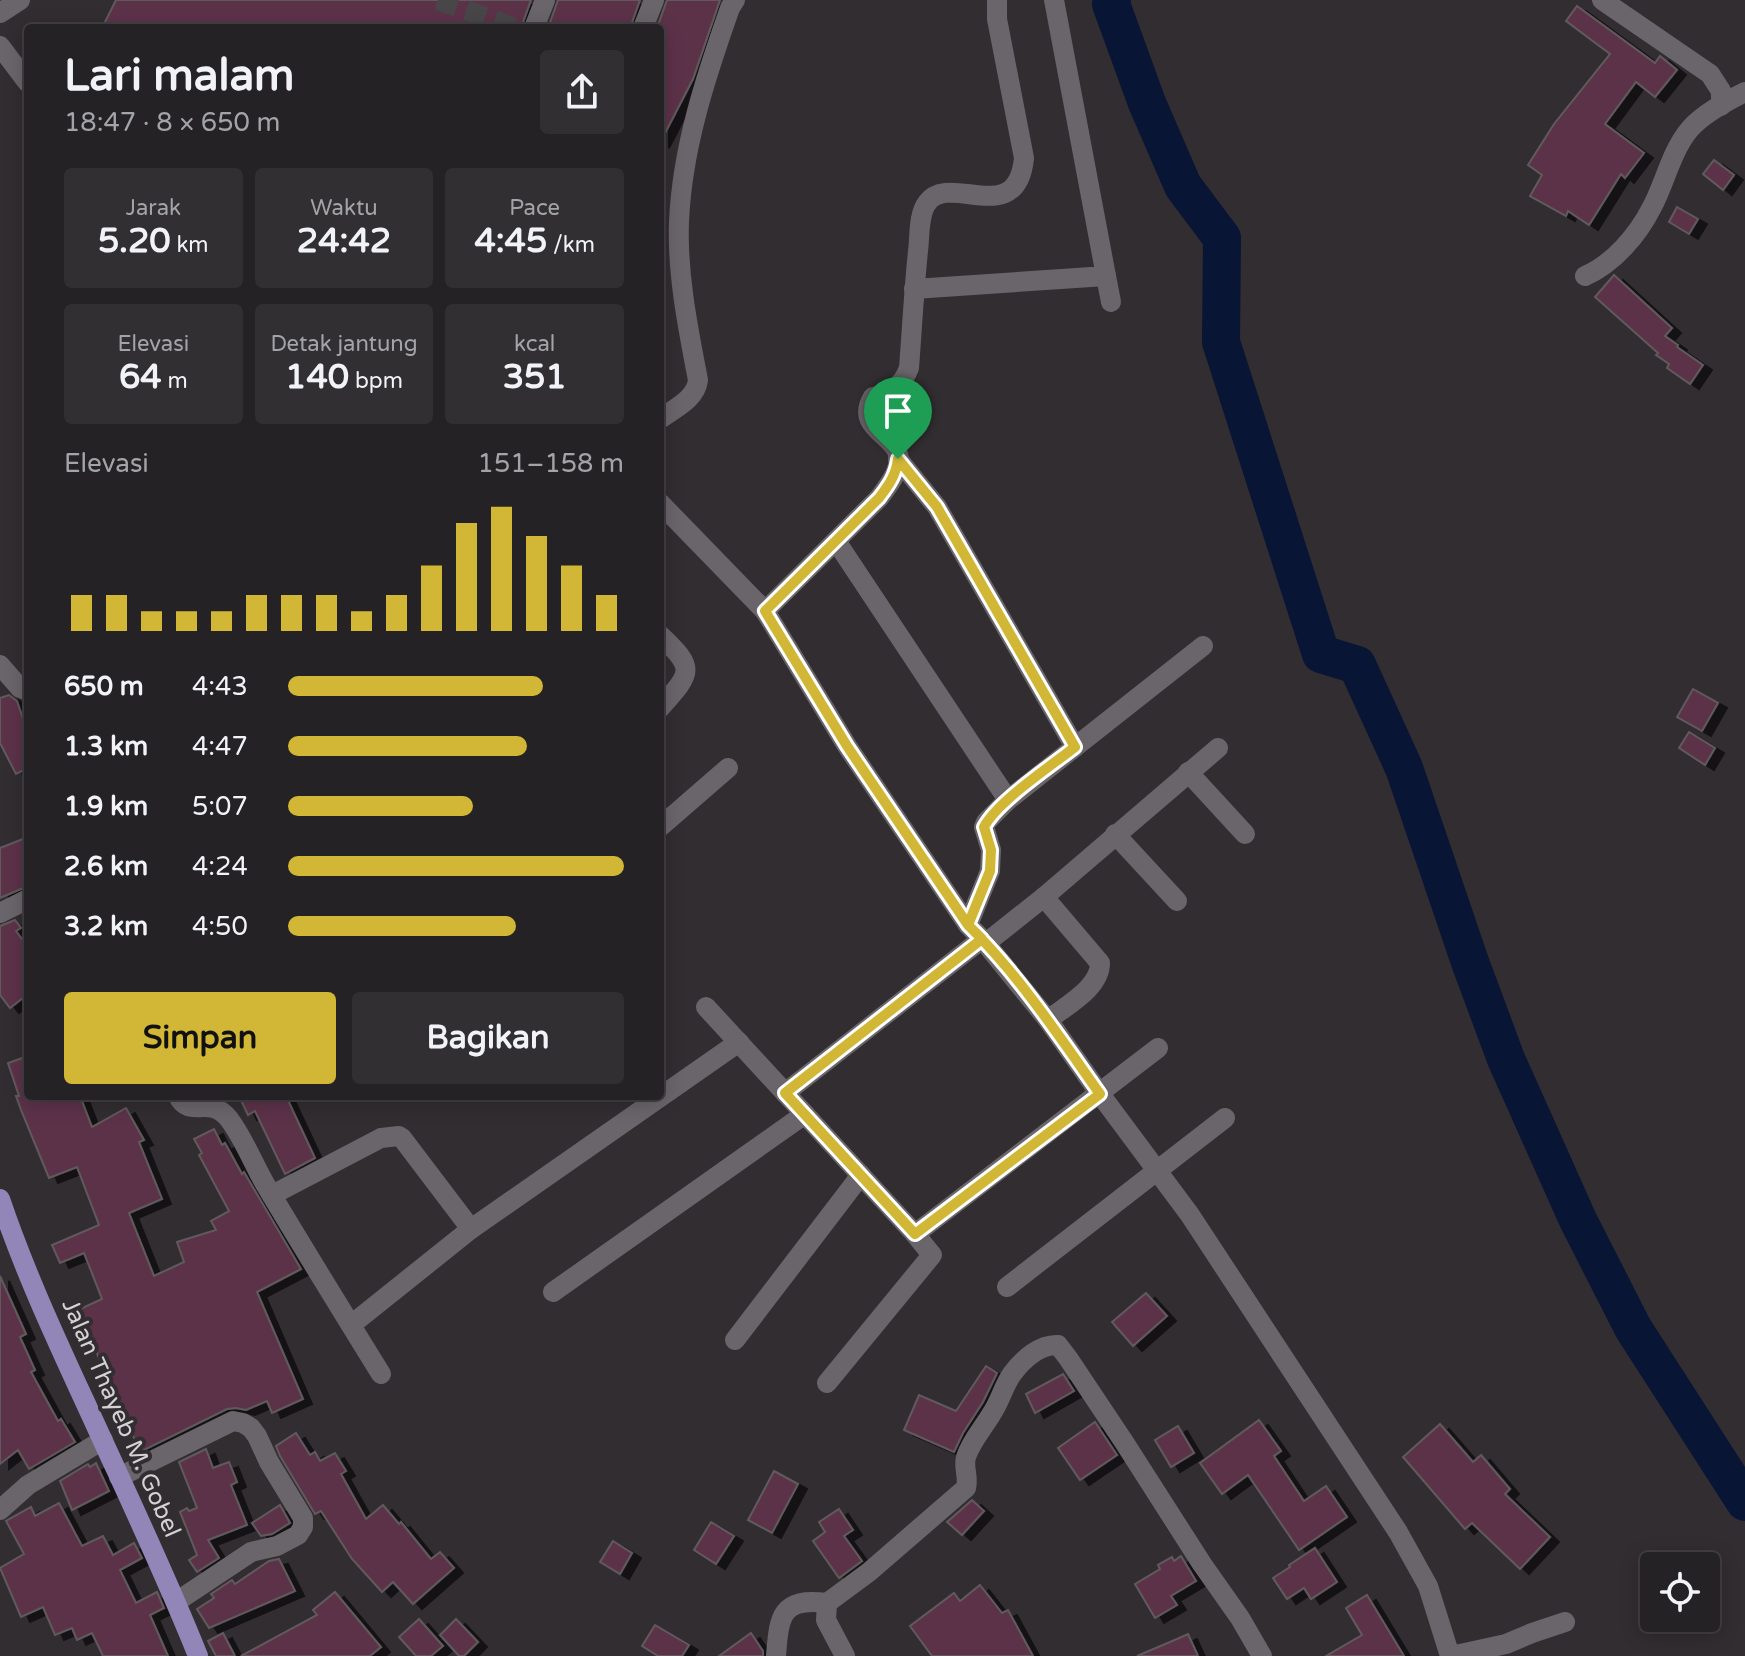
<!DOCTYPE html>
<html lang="id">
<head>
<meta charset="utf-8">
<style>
	:root { --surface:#252225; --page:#312f32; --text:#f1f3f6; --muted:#a3a4a7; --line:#423f42; --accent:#d2b736 }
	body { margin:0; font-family:"Varela Round",sans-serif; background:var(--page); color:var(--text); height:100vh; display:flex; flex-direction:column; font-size:30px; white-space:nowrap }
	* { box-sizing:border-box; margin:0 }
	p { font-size:26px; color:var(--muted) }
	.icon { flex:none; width:44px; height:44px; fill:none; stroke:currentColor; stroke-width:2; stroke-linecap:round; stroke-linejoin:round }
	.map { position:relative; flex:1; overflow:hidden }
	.side { position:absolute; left:24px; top:24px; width:640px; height:1076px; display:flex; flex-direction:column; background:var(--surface); border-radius:8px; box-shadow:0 4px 20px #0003,0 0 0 2px var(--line) }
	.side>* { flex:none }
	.fabs { position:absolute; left:1640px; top:1552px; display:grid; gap:16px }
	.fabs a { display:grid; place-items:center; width:80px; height:80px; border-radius:8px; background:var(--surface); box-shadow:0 4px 20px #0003,0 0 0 2px var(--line); font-size:40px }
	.pin { position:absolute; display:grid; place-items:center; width:68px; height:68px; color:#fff; margin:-82px -34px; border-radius:50% 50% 50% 0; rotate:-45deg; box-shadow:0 0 8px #0007 }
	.pin .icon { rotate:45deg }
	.round { display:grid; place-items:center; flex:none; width:84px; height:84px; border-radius:8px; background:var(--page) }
	.overview { display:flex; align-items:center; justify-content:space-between; height:136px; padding:0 40px }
	h1 { font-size:44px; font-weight:800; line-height:60px }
	.metrics { display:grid; grid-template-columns:repeat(3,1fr); gap:12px; height:136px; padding:8px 40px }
	.metrics div { display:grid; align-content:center; border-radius:8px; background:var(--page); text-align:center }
	.metrics b { font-size:34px; font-weight:800 }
	.metrics small { font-size:22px; font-weight:400 }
	.metrics p { font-size:22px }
	.chart { height:224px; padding:16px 40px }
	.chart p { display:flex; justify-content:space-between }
	.chart svg { width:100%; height:144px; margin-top:8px; stroke:var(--accent); stroke-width:6 }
	.action { display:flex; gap:16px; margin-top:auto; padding:16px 40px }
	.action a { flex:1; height:92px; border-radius:8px; background:var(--accent); color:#111; font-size:32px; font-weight:800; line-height:92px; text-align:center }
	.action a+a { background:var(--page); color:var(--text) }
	ul { padding:0 40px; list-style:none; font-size:26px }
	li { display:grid; grid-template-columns:128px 96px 1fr; align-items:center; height:60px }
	li i { height:20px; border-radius:10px; background:var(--accent) }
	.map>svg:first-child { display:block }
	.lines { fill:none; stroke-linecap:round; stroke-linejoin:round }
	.river { stroke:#091535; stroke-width:38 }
	.building { fill:#5c3349; stroke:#605a5c; stroke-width:2; filter:url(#shadow) }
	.minor-tunnel { stroke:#494649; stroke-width:20; stroke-dasharray:20 10; stroke-linecap:butt }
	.minor { stroke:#69656a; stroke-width:20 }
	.major { stroke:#9286b9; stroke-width:20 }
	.route-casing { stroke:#fff; stroke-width:16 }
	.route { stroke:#d2b736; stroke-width:10 }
	.labels { text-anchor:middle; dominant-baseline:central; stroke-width:8; stroke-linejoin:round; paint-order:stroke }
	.street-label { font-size:24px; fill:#d4d2d4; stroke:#312d31 }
</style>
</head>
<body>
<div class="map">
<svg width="1745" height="1656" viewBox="0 0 1745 1656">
	<defs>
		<filter id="shadow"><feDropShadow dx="9" dy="5" stdDeviation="0" flood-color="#0009"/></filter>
	</defs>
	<rect width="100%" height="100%" fill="#312d31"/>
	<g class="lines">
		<polyline class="river" points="1112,0 1111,4 1147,103 1183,186 1222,238 1221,342 1321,654 1357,665 1404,768 1470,962 1506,1059 1578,1220 1633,1328 1745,1502"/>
	</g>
	<g class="building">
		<polygon points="116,0 531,0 521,28 102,28"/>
		<polygon points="558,0 640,0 630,28 548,28"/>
		<polygon points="667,0 720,0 693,79 660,143 660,28 657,28"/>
		<polygon points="1577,6 1655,63 1660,56 1677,70 1655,97 1636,82 1605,124 1644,153 1625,178 1621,174 1589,225 1568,211 1566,216 1530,196 1542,175 1528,165 1554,124 1610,54 1566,21"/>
		<polygon points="1714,160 1734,175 1723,190 1703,174"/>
		<polygon points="1677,207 1698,219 1689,234 1669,222"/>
		<polygon points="1614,275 1672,328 1665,336 1678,345 1677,347 1703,365 1690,384 1667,368 1669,364 1656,355 1658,353 1595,297"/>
		<polygon points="1693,689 1718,703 1702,731 1677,717"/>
		<polygon points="9,695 17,701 28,734 28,768 16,774 0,743 0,698"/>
		<polygon points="1689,732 1715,748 1705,765 1679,748"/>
		<polygon points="28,837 28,886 0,898 0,848"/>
		<polygon points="15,920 21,928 16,931 28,947 28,994 10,1008 0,995 0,926"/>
		<polygon points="28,1056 28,1096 80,1096 92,1127 126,1108 144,1140 139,1142 162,1199 129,1213 154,1276 184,1262 177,1242 216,1230 211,1221 229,1211 199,1155 202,1153 194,1139 214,1129 222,1145 225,1143 242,1174 244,1172 301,1269 257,1292 303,1399 272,1413 267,1401 246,1410 236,1408 227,1409 140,1452 78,1310 102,1299 84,1253 60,1263 52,1245 99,1225 77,1167 49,1178 21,1110 16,1096 19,1096 8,1063"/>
		<polygon points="239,1096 286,1096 315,1158 285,1174 255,1111 248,1115"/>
		<polygon points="0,1276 26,1334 20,1337 35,1370 31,1372 58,1421 61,1419 75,1442 29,1469 18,1450 0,1464"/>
		<polygon points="1146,1293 1167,1316 1133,1346 1112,1322"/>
		<polygon points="986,1366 997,1373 983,1402 963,1433 954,1452 904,1430 919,1395 956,1411"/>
		<polygon points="1063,1374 1074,1391 1035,1413 1026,1394"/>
		<polygon points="1259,1420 1281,1451 1274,1456 1304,1501 1326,1486 1347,1517 1299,1550 1248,1475 1222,1494 1200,1463"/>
		<polygon points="1095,1422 1117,1455 1080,1480 1058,1448"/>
		<polygon points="1440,1424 1473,1462 1481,1455 1510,1489 1505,1494 1550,1537 1520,1569 1472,1523 1465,1529 1403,1457"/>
		<polygon points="1178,1426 1194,1453 1171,1467 1155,1440"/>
		<polygon points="296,1433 310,1455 315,1452 320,1461 335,1453 346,1471 341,1474 366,1519 383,1505 399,1524 401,1522 431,1559 440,1552 454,1568 413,1604 393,1582 382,1592 352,1559 321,1511 315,1514 280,1456 276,1446"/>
		<polygon points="206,1449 213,1468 229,1462 237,1482 231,1485 247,1525 208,1540 219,1558 197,1572 189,1560 197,1555 180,1512 187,1508 189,1511 197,1508 179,1462"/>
		<polygon points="96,1463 109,1491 72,1510 60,1481 88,1464 90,1467"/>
		<polygon points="774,1471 798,1484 772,1533 748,1520"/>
		<polygon points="972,1500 984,1511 962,1535 947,1522"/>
		<polygon points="59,1503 82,1546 103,1536 113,1555 134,1543 142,1558 120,1570 136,1603 157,1592 164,1608 150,1615 168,1656 103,1656 92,1633 77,1640 72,1628 55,1635 43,1607 21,1617 0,1568 24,1554 6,1521 31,1507 35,1516"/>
		<polygon points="280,1505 290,1523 272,1534 261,1536 252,1523"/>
		<polygon points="839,1509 853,1530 844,1536 862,1561 839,1578 813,1541 825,1532 819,1522"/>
		<polygon points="711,1522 734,1536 716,1564 694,1550"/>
		<polygon points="613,1541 632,1553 620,1574 600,1562"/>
		<polygon points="1315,1548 1337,1582 1311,1599 1304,1588 1287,1599 1273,1578 1290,1567 1289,1565"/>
		<polygon points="1181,1556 1196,1581 1171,1596 1177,1605 1155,1618 1135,1584 1160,1569 1158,1565 1172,1557 1174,1561"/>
		<polygon points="279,1559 295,1591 209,1628 197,1609 214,1598 211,1594 232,1580 235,1584 269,1561"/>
		<polygon points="980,1585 1002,1613 1008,1610 1033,1656 932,1656 910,1626 954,1593 960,1601"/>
		<polygon points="335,1592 381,1647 370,1656 241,1656 317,1615 313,1610"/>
		<polygon points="1367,1595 1404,1656 1326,1656 1362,1635 1346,1608"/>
		<polygon points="419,1619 443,1646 431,1656 416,1656 399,1637"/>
		<polygon points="456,1619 478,1642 464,1656 459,1656 440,1635"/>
		<polygon points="655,1625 689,1645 682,1656 658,1656 642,1646"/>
		<polygon points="223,1633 235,1656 216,1656 208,1641"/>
		<polygon points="751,1633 763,1651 763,1656 719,1656"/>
		<polygon points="1188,1634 1198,1656 1137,1656 1177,1639"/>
	</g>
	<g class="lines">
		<polyline class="minor-tunnel" points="438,0 515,28"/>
		<g class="minor">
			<path d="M997 0V19L1024 158C1017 230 949 171 927 203 918 215 920 237 918 251 914 290 912 329 909 368 902 386 891 394 873 397 856 425 888 433 897 451 904 467 888 486 879 498L765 611 847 746 968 925 982 939 1048 1020 1100 1094 1190 1215 1398 1532 1428 1586 1450 1656"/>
			<polyline points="1602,0 1710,74 1721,91 1721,106"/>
			<polyline points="0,13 20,0"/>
			<polyline points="534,28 545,0"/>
			<polyline points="643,28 654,0"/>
			<polyline points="0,46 28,83"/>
			<polyline points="1106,276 1111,302"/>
			<path d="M1585 276C1613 264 1638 235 1652 207 1665 183 1671 152 1689 130 1702 114 1727 101 1745 92"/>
			<polyline points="914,289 1106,276 1054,0"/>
			<path d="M660 419C675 408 696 399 698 380 688 328 677 274 679 222 682 148 706 76 730 8L735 0"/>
			<polyline points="898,459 937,507 1075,747 1203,646"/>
			<polyline points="660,503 765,611"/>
			<polyline points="836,541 1008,800 1075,747"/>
			<path d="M660 635C696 669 692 672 660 708"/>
			<polyline points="0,665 20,688 28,691"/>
			<polyline points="1188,772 1245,834"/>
			<polyline points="660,827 728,768"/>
			<polyline points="1115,834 1177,901"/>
			<path d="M1044 897 1100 963C1100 988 1067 1005 1048 1020"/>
			<polyline points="0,913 28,899"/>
			<polyline points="968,925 990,871 991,850 984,827 986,822 1008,800"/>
			<polyline points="986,943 1044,897 1218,748"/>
			<polyline points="706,1007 915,1234 932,1255 827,1383"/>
			<polyline points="785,1093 982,939"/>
			<path d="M178 1096C190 1120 209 1094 229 1119 244 1139 253 1163 265 1184 303 1248 342 1311 381 1374"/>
			<polyline points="272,1195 381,1138 399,1136 402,1138 471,1229"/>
			<polyline points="915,1234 1158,1048"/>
			<polyline points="1007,1287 1225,1118"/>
			<polyline points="553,1292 805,1114"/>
			<polyline points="351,1325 471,1229 739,1042"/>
			<polyline points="735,1340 861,1175"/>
			<polyline points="119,1477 233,1421 243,1423 251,1428 257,1436 269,1462 303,1518 303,1527 298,1535 277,1546 251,1552 176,1602"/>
			<polyline points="0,1510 28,1485 103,1440"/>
			<path d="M776 1656C779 1616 781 1597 827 1603"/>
			<path d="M845 1656 826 1620 827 1603 869 1572 966 1488C969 1477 963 1467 966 1457 971 1441 984 1427 992 1413 1000 1401 1004 1385 1012 1374 1023 1359 1040 1344 1058 1345L1068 1358 1124 1442 1202 1564 1240 1618 1262 1656"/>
			<polyline points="1451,1656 1506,1644 1532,1633 1565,1622"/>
		</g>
		<path class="major" d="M0 1199C28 1282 66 1360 102 1439 135 1511 169 1583 198 1656"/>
	</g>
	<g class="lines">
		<g class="route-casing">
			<path id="route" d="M898 459C896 475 889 485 879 498L765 611 847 746 968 925C1018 974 1059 1036 1100 1094L915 1234 785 1093 982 939 968 925 990 871 991 850 984 827C998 801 1051 766 1075 747L937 507 898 459"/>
		</g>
		<use href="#route" class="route"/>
	</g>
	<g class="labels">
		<g class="street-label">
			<text transform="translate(121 1418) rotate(66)">Jalan Thayeb M. Gobel</text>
		</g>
	</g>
</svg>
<div class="fabs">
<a><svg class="icon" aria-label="locate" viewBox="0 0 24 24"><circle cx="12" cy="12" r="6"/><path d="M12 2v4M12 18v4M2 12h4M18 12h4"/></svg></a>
</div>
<div class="pin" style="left:898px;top:459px;background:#1e9e55"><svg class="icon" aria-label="arrive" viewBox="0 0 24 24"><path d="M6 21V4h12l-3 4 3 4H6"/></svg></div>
<section class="side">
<div class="overview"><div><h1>Lari malam</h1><p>18:47 · 8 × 650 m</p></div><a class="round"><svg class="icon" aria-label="share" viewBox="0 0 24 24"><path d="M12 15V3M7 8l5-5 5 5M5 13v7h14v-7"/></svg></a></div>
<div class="metrics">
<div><p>Jarak</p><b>5.20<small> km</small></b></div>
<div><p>Waktu</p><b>24:42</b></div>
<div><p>Pace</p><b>4:45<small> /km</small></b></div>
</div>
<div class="metrics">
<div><p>Elevasi</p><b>64<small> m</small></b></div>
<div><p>Detak jantung</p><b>140<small> bpm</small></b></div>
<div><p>kcal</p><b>351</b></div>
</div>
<div class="chart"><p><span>Elevasi</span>151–158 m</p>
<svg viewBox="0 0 160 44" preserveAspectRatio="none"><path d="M5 44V33M15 44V33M25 44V38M35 44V38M45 44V38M55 44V33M65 44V33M75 44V33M85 44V38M95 44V33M105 44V24M115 44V11M125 44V6M135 44V15M145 44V24M155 44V33"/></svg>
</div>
<ul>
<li><b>650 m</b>4:43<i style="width:76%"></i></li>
<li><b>1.3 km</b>4:47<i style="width:71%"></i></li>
<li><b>1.9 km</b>5:07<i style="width:55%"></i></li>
<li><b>2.6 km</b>4:24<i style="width:100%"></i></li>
<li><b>3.2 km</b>4:50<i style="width:68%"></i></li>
</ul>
<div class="action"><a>Simpan</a><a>Bagikan</a></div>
</section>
</div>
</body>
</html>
